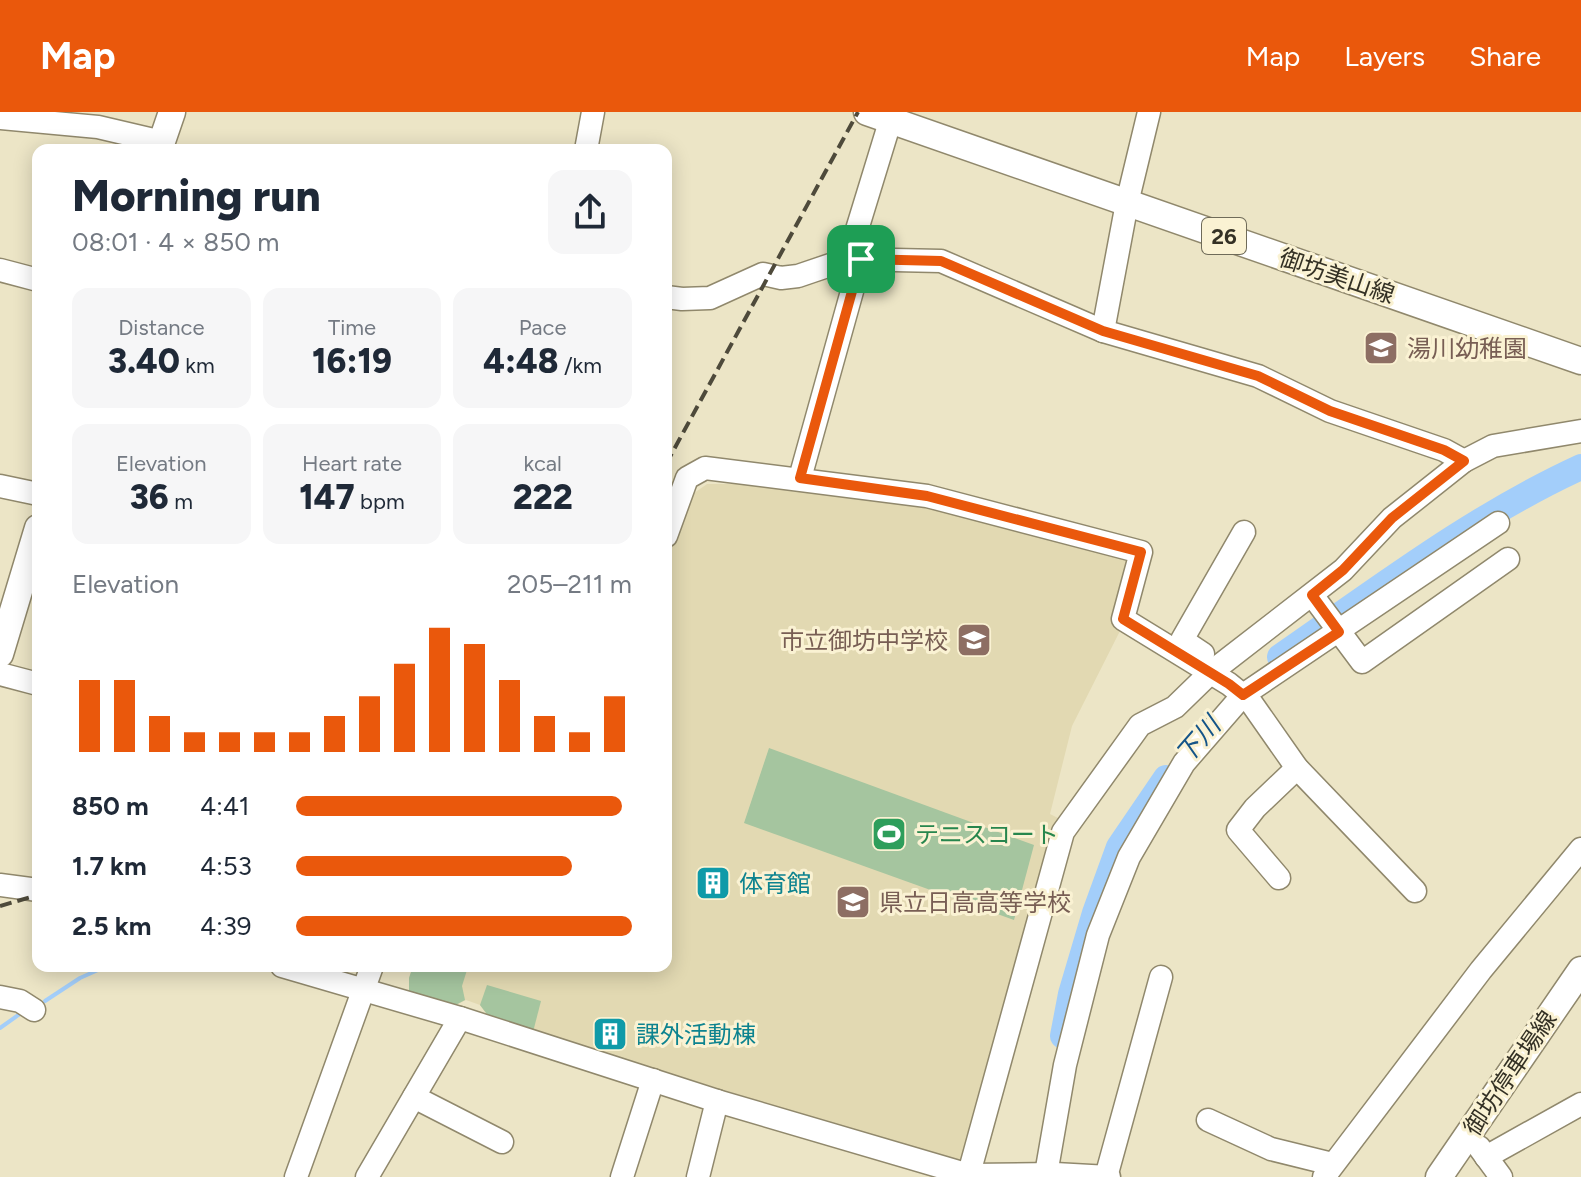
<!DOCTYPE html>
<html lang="en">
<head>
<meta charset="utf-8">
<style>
	:root { --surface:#fff; --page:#f6f6f7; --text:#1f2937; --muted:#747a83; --accent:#ea580c }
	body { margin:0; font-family:Figtree,"Noto Sans JP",sans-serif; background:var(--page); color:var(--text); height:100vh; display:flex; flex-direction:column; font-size:30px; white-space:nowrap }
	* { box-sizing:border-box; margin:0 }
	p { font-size:26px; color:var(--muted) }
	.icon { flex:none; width:44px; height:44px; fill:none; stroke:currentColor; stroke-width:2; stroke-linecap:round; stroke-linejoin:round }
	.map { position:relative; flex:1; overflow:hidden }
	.drawer { position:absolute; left:32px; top:32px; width:640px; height:828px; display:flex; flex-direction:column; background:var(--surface); border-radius:16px; box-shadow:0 4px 20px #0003 }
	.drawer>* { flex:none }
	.pin { position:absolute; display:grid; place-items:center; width:68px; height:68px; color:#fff; margin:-34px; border-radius:16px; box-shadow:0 4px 12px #0006 }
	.round { display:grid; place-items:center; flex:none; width:84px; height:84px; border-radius:16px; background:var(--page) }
	.overview { display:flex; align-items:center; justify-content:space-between; height:136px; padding:0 40px }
	h1 { font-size:44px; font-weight:800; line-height:60px }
	.stats { display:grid; grid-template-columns:repeat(3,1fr); gap:12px; height:136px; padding:8px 40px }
	.stats div { display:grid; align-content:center; border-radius:16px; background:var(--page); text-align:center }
	.stats b { font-size:34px; font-weight:800 }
	.stats small { font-size:22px; font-weight:400 }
	.stats p { font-size:22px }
	.chart { height:224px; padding:16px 40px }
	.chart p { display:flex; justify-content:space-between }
	.chart svg { width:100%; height:144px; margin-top:8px; stroke:var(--accent); stroke-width:6 }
	ul { padding:0 40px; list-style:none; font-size:26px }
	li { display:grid; grid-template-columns:128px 96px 1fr; align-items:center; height:60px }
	li i { height:20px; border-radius:10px; background:var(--accent) }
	header { display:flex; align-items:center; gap:48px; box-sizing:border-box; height:112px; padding:0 40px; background:var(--accent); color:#fff }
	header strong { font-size:38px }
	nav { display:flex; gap:44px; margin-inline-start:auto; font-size:28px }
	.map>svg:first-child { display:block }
	.built { fill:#e2d9b2 }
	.green { fill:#a5c59f }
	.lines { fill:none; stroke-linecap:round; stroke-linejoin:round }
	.stream { stroke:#a3cefa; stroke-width:4 }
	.river { stroke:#a3cefa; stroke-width:26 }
	.minor-casing { stroke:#90886c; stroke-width:25 }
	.major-casing { stroke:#90886c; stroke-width:29 }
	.minor { stroke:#fff; stroke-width:22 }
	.major { stroke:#fff; stroke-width:26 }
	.rail { stroke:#4e4a3b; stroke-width:4; stroke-dasharray:12 6; stroke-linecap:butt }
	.route-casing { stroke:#fff; stroke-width:16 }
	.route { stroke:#ea580c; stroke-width:10 }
	.labels { text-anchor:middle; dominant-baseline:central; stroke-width:6; stroke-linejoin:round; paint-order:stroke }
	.shield { fill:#faf2d3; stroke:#6f6b59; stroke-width:2 }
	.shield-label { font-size:22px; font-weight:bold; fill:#343125 }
	.street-label { font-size:24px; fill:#343125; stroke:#faf2d3 }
	.education-label { font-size:24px; fill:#785e54; stroke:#faf2d3; text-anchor:start }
	.leisure-label { font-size:24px; fill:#27864d; stroke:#faf2d3; text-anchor:start }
	.culture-label { font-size:24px; fill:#0d838f; stroke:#faf2d3; text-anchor:start }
	.water-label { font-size:26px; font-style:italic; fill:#145488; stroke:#faf2d3 }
</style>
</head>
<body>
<header>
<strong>Map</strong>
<nav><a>Map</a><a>Layers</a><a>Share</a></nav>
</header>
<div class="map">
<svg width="1581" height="1065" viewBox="0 0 1581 1065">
	<rect width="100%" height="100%" fill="#ece5c6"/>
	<polygon class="built" points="707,372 800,372 925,387 1138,444 1122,515 1072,614 1050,702 1062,708 965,1053 489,905 480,893 466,888 452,895 409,866 413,854 666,854 666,446 690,384"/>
	<g class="green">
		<polygon points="769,636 1034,733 1014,808 744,711"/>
		<polygon points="413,854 451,854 467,858 462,874 465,888 452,895 409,883 409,866"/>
		<polygon points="487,873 541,889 533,920 489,905 480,893"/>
	</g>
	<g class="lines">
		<g class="stream">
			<polyline points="45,889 80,866 107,854"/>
			<polyline points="0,916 24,899"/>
		</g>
		<g class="river">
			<path d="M1280 545C1377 478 1474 404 1581 355"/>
			<polyline points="1063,924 1071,882 1095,801 1119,735 1166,666"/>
		</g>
		<g class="minor-casing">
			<g id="minor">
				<polyline points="0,6 98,15 162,30"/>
				<polyline points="586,38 593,0"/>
				<polyline points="848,147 893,0"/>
				<polyline points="0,158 38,168"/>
				<polyline points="666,185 682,187 710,186 763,162 781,166 798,164 848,147 941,149 1103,219 1258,264 1330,299 1444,338 1464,349"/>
				<polyline points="1103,219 1127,91 1149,0"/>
				<polyline points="800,366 861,147"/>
				<polyline points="0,374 38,382"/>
				<polyline points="666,424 687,366 705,356 927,384 1141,440 1123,507 1229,572 1250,589 1297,656 1415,779"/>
				<polyline points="1312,483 1362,550 1508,447"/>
				<polyline points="1203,542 1182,528 1244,420"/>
				<polyline points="0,562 38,572"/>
				<polyline points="1279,766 1238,718 1255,696 1297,656"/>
				<polyline points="0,773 38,778"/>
				<polyline points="282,854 460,906 717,989 969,1063 1055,1062 1109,1065"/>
				<polyline points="0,885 20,889 34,898"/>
				<polyline points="414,985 502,1030"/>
				<polyline points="1208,1008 1271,1037 1332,1052"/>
				<polyline points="1479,1035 1501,1065"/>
				<polyline points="1486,1045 1581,992"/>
				<polyline points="1046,1062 1065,953 1098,823 1129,745 1184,651 1243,583 1498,411"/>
				<polyline points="296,1065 372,854"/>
				<polyline points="367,1065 460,906"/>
				<polyline points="622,1065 653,968"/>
				<polyline points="698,1065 717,989"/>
				<polyline points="968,1065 1063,720 1140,613 1175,595 1210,561 1343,458 1392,406 1464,349 1493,334 1581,319"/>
				<polyline points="1106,1065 1161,865"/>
				<polyline points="1324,1065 1481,858 1581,737"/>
			</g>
		</g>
		<g class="major-casing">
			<g id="major">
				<polyline points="867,0 1581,249"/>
				<polyline points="159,38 172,0"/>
				<polyline points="0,542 38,416"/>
				<polyline points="1439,1065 1581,858"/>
			</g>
		</g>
		<use href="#minor" class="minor"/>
		<use href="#major" class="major"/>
		<g class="rail">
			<polyline points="666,352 858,0"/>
			<polyline points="0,794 38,783"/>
		</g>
	</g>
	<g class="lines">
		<g class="route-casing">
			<polygon id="route" points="861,147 941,149 1103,219 1258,264 1330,299 1444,338 1464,349 1392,406 1343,458 1312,483 1339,520 1243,583 1229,572 1123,507 1141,440 927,384 800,366"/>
		</g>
		<use href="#route" class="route"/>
	</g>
	<defs>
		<g id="school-square" transform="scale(1.8)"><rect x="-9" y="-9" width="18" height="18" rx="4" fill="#8d6e63" stroke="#faf2d3"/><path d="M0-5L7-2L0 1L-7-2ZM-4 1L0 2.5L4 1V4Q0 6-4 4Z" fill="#fff"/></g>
		<g id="stadium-square" transform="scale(1.8)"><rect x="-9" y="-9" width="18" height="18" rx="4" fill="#2e9e5b" stroke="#faf2d3"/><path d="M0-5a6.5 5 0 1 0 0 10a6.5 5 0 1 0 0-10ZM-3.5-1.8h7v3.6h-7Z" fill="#fff"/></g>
		<g id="building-square" transform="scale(1.8)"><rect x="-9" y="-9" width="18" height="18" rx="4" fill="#0f9aa8" stroke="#faf2d3"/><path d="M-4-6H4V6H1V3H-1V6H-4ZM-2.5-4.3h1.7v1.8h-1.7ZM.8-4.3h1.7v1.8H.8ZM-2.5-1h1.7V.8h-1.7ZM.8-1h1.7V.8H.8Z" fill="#fff"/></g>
	</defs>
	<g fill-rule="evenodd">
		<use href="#school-square" x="1381" y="236"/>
		<use href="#school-square" x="974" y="528"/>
		<use href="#stadium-square" x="889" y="722"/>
		<use href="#building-square" x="713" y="771"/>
		<use href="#school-square" x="853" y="790"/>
		<use href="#building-square" x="610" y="922"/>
	</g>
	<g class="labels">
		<rect class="shield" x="1202" y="106" width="44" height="36" rx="6"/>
		<g class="shield-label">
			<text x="1224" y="124">26</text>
		</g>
		<g class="street-label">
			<text transform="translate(1337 164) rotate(19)">御坊美山線</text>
			<text transform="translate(1510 961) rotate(-56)">御坊停車場線</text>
		</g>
		<g class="education-label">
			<text x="1407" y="236">湯川幼稚園</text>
			<text x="948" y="528" text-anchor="end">市立御坊中学校</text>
			<text x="879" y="790">県立日高高等学校</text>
		</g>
		<g class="leisure-label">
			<text x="915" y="722">テニスコート</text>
		</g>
		<g class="culture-label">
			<text x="739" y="771">体育館</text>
			<text x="636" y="922">課外活動棟</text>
		</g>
		<g class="water-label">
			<text transform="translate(1198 628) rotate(-49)">下川</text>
		</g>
	</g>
</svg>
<div class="pin" style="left:861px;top:147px;background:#1e9e55"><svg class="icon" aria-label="arrive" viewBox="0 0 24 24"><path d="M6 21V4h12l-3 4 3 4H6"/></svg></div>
<section class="drawer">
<div class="overview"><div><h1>Morning run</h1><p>08:01 · 4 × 850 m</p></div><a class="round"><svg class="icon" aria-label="share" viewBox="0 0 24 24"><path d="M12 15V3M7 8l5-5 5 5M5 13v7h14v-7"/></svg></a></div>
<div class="stats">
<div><p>Distance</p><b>3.40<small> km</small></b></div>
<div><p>Time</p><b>16:19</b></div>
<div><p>Pace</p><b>4:48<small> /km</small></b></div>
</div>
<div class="stats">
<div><p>Elevation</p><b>36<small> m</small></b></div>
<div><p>Heart rate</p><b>147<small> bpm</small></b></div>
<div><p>kcal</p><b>222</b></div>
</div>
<div class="chart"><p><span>Elevation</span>205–211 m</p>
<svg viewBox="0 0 160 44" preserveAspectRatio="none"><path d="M5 44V22M15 44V22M25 44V33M35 44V38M45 44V38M55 44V38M65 44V38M75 44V33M85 44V27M95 44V17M105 44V6M115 44V11M125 44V22M135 44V33M145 44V38M155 44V27"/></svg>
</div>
<ul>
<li><b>850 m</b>4:41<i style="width:97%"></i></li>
<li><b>1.7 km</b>4:53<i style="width:82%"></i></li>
<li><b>2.5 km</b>4:39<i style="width:100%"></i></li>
</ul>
</section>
</div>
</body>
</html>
